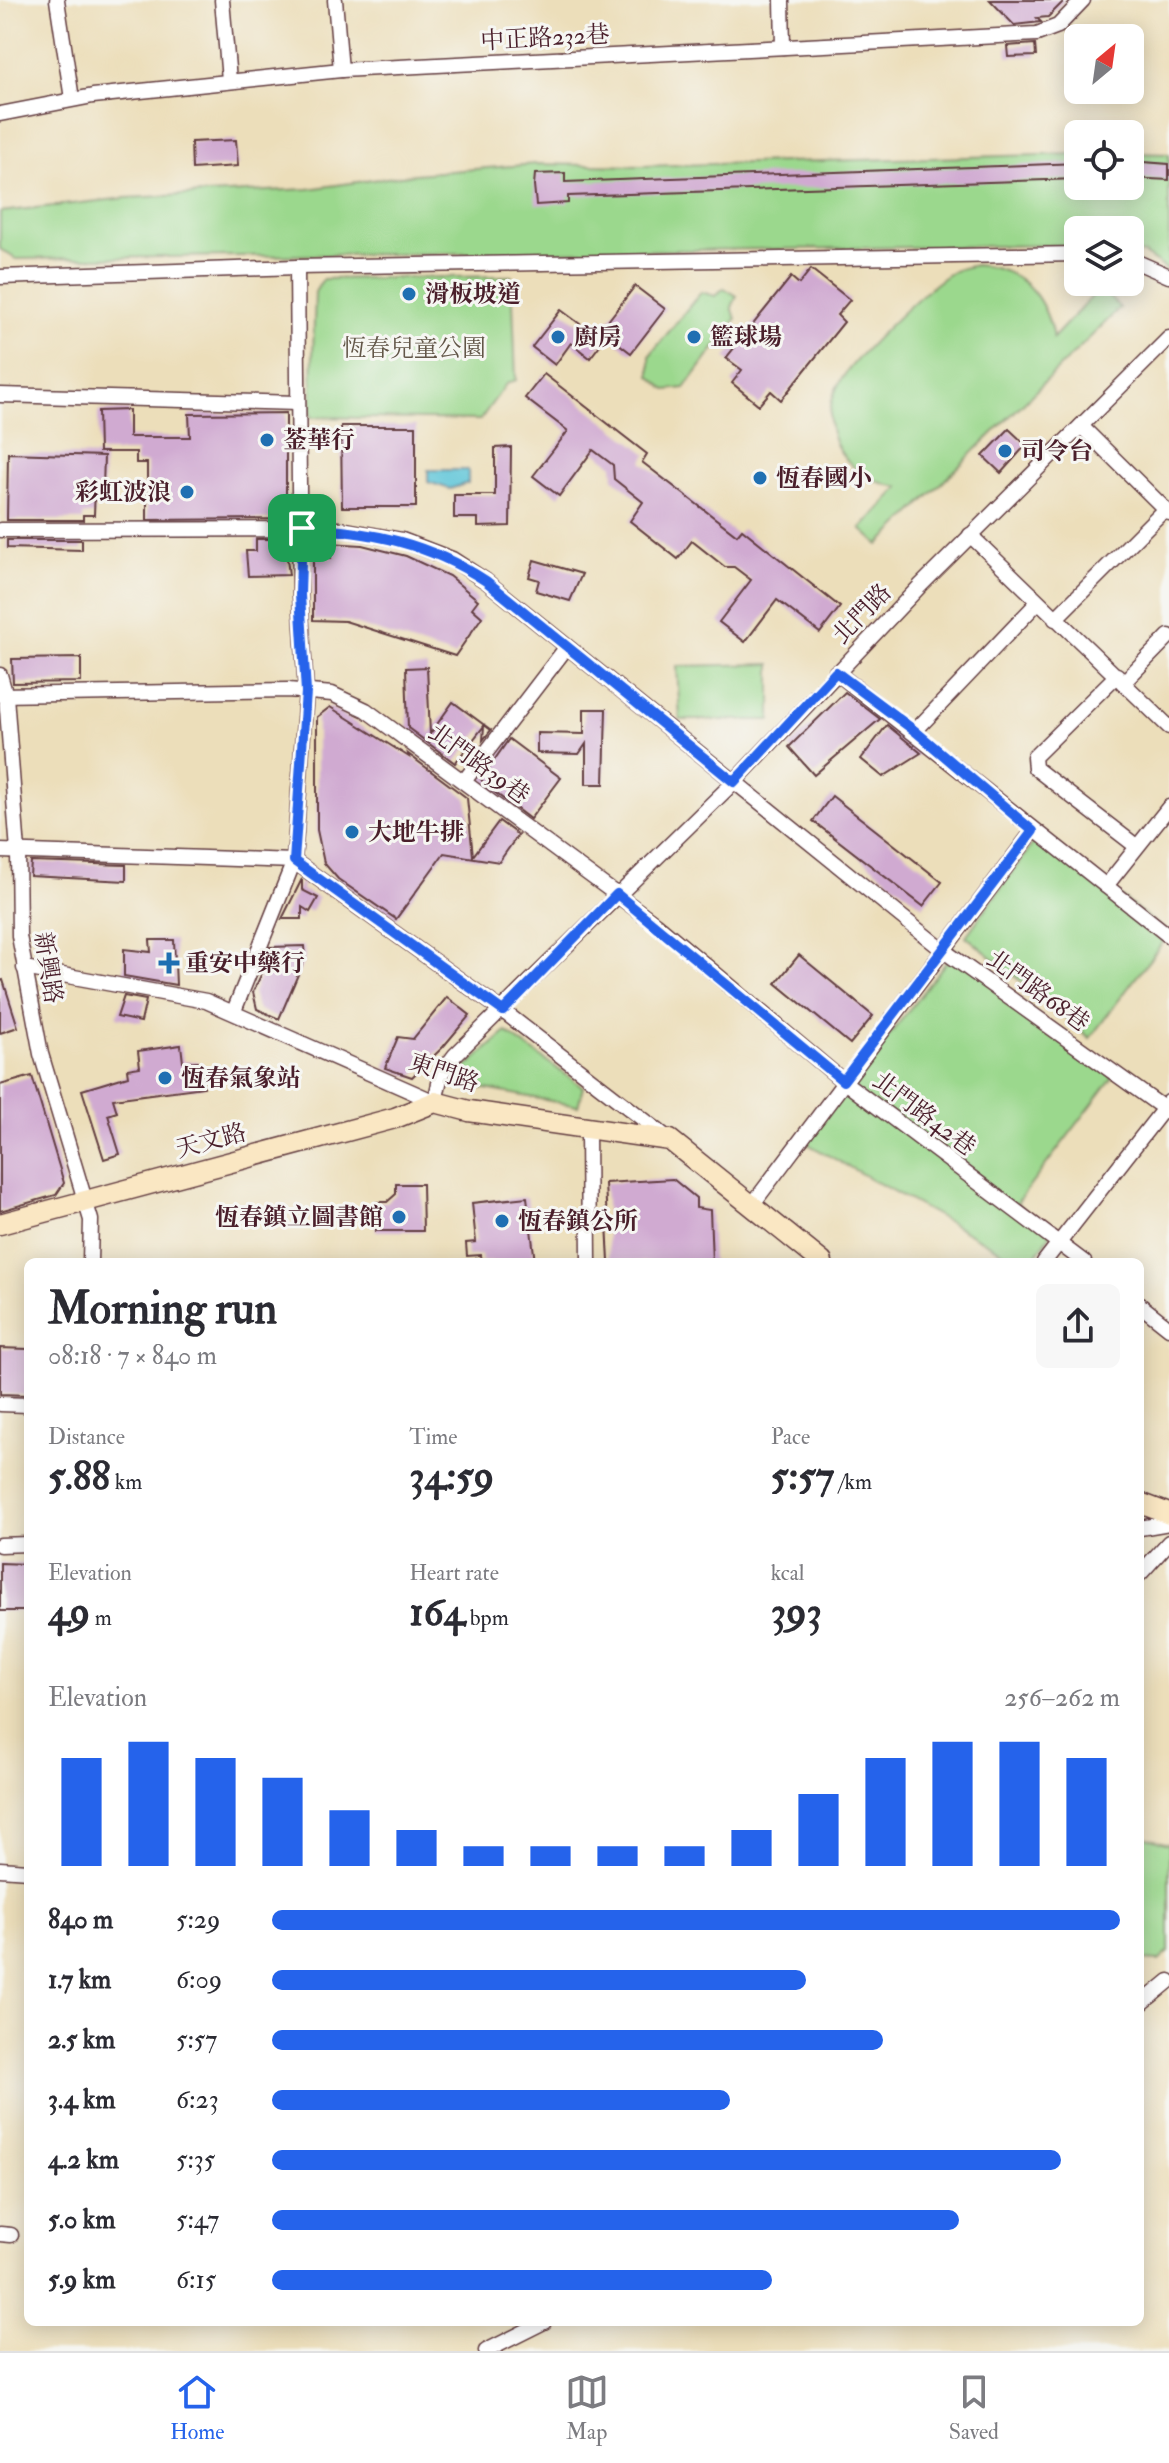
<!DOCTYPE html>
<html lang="en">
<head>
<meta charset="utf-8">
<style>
	:root { --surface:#fff; --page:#f7f7f7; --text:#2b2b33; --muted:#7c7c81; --line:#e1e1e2; --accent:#2563eb }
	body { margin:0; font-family:"IM FELL Double Pica","Noto Serif TC",serif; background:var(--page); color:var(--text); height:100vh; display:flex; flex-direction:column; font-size:30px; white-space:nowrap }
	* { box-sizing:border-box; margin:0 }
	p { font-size:26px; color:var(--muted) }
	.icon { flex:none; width:44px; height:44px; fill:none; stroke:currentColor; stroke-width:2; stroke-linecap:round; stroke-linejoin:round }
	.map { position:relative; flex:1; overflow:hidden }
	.sheet { position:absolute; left:24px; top:1258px; width:1120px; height:1068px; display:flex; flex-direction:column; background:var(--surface); border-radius:12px; box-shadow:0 4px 20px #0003 }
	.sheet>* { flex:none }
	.needle { width:52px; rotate:29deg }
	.controls { position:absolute; left:1064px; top:24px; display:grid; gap:16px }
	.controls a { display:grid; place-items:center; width:80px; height:80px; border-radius:12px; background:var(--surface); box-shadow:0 4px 20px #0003; font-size:40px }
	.pin { position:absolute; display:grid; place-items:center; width:68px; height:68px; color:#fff; margin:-34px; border-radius:16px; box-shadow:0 4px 12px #0006 }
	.round { display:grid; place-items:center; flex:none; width:84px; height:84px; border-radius:12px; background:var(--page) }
	.headline { display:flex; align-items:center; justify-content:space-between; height:136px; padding:0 24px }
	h1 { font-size:44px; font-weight:700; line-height:60px }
	.figures { display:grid; grid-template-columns:repeat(3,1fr); gap:12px; height:136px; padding:8px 24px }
	.figures div { display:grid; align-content:center }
	.figures b { font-size:40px; font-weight:700 }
	.figures small { font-size:22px; font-weight:400 }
	.figures p { font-size:22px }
	.chart { height:224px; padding:16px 24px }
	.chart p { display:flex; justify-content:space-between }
	.chart svg { width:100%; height:144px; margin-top:8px; stroke:var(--accent); stroke-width:6 }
	ul { padding:0 24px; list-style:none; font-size:26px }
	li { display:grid; grid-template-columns:128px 96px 1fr; align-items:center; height:60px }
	li i { height:20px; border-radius:10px; background:var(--accent) }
	.tab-bar { display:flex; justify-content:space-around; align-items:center; height:112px; border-top:2px solid var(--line); background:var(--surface); font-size:22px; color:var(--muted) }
	.tab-bar a { display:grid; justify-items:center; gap:4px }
	.tab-bar .current { color:var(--accent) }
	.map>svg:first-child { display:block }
	.green { fill:#9bd88d; stroke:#727c5c; stroke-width:2 }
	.water { fill:#5cc5d8; stroke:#537282; stroke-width:2 }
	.building { fill:#d0aad1 }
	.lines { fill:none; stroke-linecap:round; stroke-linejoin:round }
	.street-casing { stroke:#623c40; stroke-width:17 }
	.secondary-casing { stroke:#623c40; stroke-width:23 }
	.street { stroke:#fff; stroke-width:14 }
	.secondary { stroke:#fae7c3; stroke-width:20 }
	.route-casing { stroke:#fff; stroke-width:16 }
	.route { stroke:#2563eb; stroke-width:10 }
	.poi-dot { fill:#1f6fb2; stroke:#f6f6f2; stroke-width:3 }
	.labels { text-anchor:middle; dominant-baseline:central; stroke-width:6; stroke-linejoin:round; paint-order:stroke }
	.street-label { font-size:24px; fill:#4a1f2b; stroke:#f6f6f2 }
	.poi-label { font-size:24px; font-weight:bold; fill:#4a1f2b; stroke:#f6f6f2; text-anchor:start }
	.park-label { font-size:24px; fill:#625648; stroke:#f6f6f2 }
</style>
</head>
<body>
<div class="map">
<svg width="1169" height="2351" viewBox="0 0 1169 2351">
	<rect width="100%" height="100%" fill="#f6f6f2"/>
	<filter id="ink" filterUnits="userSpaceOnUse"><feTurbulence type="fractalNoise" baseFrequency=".0125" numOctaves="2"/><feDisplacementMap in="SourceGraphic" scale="16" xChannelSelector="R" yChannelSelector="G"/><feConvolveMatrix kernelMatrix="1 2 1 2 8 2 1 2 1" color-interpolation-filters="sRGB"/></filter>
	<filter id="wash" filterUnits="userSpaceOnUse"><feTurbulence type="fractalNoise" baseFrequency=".006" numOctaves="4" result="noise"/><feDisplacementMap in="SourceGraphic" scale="32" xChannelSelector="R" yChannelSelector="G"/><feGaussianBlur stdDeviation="1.8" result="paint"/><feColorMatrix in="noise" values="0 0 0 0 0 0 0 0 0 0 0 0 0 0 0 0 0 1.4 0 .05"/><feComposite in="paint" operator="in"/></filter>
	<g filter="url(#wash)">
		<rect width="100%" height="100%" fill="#ecdeba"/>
		<g class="green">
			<polygon points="1130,153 1169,154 1169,271 1144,254 1130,252 1130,230 1078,230 1078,245 16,259 0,249 0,212 126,198 308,189 415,174 536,164 641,166 1078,154 1078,186 1130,186"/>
			<path d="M975 265C1021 268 1045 294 1053 338L1100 288 1120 308 879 545 861 529 900 487C850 481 813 435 838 385 852 359 926 287 952 272 959 268 968 267 975 265Z"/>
			<polygon points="512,276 516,380 506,384 480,420 311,417 315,292 323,279"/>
			<polygon points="724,288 737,296 732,307 736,319 685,388 666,390 650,376 650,355 701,292 715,296"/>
			<polygon points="771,664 771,720 680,720 677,666"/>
			<polygon points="1040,834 1169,934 1090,1038 966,936"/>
			<polygon points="956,949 1113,1077 1017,1203 1051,1234 1031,1262 1021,1262 806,1143"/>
			<polygon points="506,1032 583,1087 578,1106 464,1085 459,1074"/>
			<polygon points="1140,1836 1169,1844 1169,1952 1159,1961 1140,1960"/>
		</g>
		<polygon class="water" points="428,470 468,470 468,483 450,489 428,482"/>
		<g id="blocks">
			<g class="building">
				<polygon points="990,0 1065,0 1048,17 1037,18 1041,22 1014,25"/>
				<polygon points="1035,44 1036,56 1008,57 1007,46"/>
				<polygon points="236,140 238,166 192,169 191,142"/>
				<polygon points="1130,161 1169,164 1169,180 1130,178"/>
				<polygon points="1078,163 1078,179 568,196 568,203 536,205 534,185 535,174 565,173 565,182"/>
				<polygon points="811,269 850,300 837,315 844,322 781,400 771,391 759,405 732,383 742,370 726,358 791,277 799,284"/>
				<polygon points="635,286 665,309 631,353 601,330"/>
				<polygon points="561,310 603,341 590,358 571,343 555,365 532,347"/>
				<polygon points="544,374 647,454 642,462 737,535 742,529 840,607 820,633 777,600 745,642 719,622 751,580 734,567 725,567 692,541 678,559 630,521 643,502 614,479 613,465 593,450 559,496 533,476 568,431 525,398"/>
				<polygon points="129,410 129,437 190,437 189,414 286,413 286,510 276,519 147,520 147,463 136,463 136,452 99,452 98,411"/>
				<polygon points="341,426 416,426 416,507 342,507"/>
				<polygon points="1009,429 1026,445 1001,473 983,456"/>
				<polygon points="511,447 510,526 478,527 478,518 454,518 454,495 495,495 495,448"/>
				<polygon points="8,453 104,456 103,488 95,488 94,515 83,515 83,520 7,520"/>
				<polygon points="256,539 275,539 286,551 289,575 248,576 246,551 256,551"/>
				<polygon points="7,540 82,540 82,550 7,548"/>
				<polygon points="328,543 362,545 406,556 449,576 478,600 472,608 482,617 455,656 345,621 313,620 313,557 331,558"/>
				<polygon points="534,560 582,574 570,601 536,591 539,580 529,577"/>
				<polygon points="81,658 81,682 13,683 12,659"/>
				<polygon points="427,667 430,734 453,702 491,730 483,740 484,726 455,763 408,728 406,668"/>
				<polygon points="845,692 880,719 814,775 789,747"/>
				<polygon points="330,707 409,757 408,754 467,798 473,856 499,821 518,835 499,862 444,853 396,919 338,879 324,863 317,830 317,717"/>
				<polygon points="584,709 606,709 604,784 586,784 586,744 579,754 537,753 537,733 584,734"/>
				<polygon points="887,725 921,753 883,777 861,759"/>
				<polygon points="509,739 561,778 530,819 485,785 481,779"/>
				<polygon points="832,796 942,882 923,906 813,821"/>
				<polygon points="31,862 126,865 126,881 30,876"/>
				<polygon points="302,879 302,890 318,898 310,912 302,907 302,919 282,919"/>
				<polygon points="150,940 174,940 176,985 124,976 124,949 151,952"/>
				<polygon points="304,946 305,958 279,1019 257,1009 253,992 270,956 270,947"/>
				<polygon points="799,955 873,1016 850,1044 776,983"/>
				<polygon points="3,980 18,1027 0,1033 0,981"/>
				<polygon points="124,996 146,1000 141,1022 117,1017"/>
				<polygon points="447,997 470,1015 443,1047 412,1077 385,1068 398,1037 413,1039"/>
				<polygon points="181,1045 183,1062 198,1061 204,1087 113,1099 117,1112 108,1115 120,1154 104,1159 82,1090 128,1076 127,1069 140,1067 138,1051"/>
				<polygon points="32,1076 64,1183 56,1195 0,1211 0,1085"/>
				<polygon points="673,1179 696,1198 696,1208 710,1210 712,1262 609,1262 605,1183"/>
				<polygon points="396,1184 422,1184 423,1231 376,1231 376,1202 387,1202 396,1194"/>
				<polygon points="527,1197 535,1262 482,1262 481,1255 467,1256 466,1243 476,1242 472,1203"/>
				<polygon points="0,1348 28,1349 28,1395 0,1394"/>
				<polygon points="0,1563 26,1564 28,1611 0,1611"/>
			</g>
		</g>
	</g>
	<g filter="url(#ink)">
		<use href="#blocks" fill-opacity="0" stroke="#623c40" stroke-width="2"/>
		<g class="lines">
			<g class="street-casing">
				<g id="street">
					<polyline points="57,0 72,99"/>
					<polyline points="222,0 229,80"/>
					<polyline points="335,0 341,70"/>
					<polyline points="782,0 783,47"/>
					<polyline points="0,114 93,96 341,70 1037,34 1058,26 1083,0"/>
					<polyline points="1130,259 1169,276"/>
					<polyline points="0,277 297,267 1078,254"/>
					<polyline points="0,395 297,403"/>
					<polyline points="1081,426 1169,513"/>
					<polyline points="0,530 341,529 402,540 452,559 486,581 944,951 1169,1112"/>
					<polyline points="970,535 1169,727"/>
					<polyline points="1055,619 1165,509"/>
					<polyline points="836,672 1169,936"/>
					<polyline points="0,675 6,696 18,851 19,936 41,1054 91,1220 90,1262"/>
					<polyline points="1117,675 1034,757 1035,768 1136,846"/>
					<polyline points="1123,683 1169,636"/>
					<polyline points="0,695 288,690 332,694 366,710 655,923 843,1081 1084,1262"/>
					<polyline points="915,731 1038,602"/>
					<polyline points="465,780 566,648"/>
					<polyline points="0,851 294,861"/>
					<polyline points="294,861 503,1011 670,1140"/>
					<polyline points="1106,886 1169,807"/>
					<polyline points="24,968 206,1001 435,1102 441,1074 455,1055 734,782 920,586 1169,338"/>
					<polyline points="234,1011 294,861 306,692 300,595 297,267"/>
					<polyline points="588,1128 589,1262"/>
					<polyline points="752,1205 1033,831"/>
					<polyline points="1044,1262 1169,1102"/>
					<polyline points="1140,1305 1169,1328"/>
					<polyline points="0,1404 28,1405"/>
					<polyline points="1140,1528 1169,1523"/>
					<polyline points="0,1545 28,1544"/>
					<polyline points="1140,1574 1169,1542"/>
					<polyline points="0,1869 28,1871"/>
					<polyline points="1140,2005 1169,1981"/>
					<polyline points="0,2234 11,2235"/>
					<polyline points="486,2351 544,2322"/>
				</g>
			</g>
			<g class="secondary-casing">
				<g id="secondary">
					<polyline points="0,1224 395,1118 435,1102 469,1111 670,1140 822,1262"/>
					<polyline points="1140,1503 1169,1514"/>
				</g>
			</g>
			<use href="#street" class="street"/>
			<use href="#secondary" class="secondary"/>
		</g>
	</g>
	<g class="lines" filter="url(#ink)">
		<g class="route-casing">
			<path id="route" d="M302 528C371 531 428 543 486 581L734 782 836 672 915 731 1033 831 843 1081 617 894 503 1011 294 861 306 692 300 595Z"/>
		</g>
		<use href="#route" class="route"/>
	</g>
	<g class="poi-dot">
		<circle cx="409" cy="294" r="8"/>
		<circle cx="558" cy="337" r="8"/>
		<circle cx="694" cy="337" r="8"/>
		<circle cx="267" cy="440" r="8"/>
		<circle cx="1005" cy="451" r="8"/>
		<circle cx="760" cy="478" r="8"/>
		<circle cx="187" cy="492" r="8"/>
		<circle cx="352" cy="832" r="8"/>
		<path d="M165 951h8v8h8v8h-8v8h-8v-8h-8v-8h8z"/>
		<circle cx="165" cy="1078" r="8"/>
		<circle cx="399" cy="1217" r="8"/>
		<circle cx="502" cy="1221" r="8"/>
	</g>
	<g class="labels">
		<g class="street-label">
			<text transform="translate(545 38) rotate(-3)">中正路232巷</text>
			<text transform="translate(862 614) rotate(-46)">北門路</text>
			<text transform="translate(479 764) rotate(36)">北門路39巷</text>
			<text transform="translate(48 968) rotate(81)">新興路</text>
			<text transform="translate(1038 991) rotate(36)">北門路68巷</text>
			<text transform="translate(444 1073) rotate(19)">東門路</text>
			<text transform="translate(924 1114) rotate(37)">北門路42巷</text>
			<text transform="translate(211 1141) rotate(-15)">天文路</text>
		</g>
		<g class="poi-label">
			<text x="425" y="294">滑板坡道</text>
			<text x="574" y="337">廚房</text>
			<text x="710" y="337">籃球場</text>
			<text x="283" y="440">菳華行</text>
			<text x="1021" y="451">司令台</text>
			<text x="776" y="478">恆春國小</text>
			<text x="171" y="492" text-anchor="end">彩虹波浪</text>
			<text x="368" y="832">大地牛排</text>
			<text x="185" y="963">重安中藥行</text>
			<text x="181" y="1078">恆春氣象站</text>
			<text x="383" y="1217" text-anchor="end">恆春鎮立圖書館</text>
			<text x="518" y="1221">恆春鎮公所</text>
		</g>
		<g class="park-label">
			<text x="414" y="348">恆春兒童公園</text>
		</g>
	</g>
</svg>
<div class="controls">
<a><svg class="needle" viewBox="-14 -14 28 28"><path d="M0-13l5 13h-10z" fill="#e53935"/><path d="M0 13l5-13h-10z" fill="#7c7c81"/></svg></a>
<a><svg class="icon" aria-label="locate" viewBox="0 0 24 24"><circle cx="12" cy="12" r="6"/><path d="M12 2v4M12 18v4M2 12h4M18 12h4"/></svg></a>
<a><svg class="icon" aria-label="layers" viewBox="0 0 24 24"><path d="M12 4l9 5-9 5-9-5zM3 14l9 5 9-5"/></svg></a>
</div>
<div class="pin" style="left:302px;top:528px;background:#1e9e55"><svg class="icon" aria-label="arrive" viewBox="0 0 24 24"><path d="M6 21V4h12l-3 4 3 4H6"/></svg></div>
<section class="sheet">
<div class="headline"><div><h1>Morning run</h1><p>08:18 · 7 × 840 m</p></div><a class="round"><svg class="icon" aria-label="share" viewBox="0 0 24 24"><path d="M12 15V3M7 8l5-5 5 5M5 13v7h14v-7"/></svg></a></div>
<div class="figures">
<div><p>Distance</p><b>5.88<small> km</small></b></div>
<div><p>Time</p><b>34:59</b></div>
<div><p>Pace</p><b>5:57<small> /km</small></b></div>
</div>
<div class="figures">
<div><p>Elevation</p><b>49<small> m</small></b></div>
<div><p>Heart rate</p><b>164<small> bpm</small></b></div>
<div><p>kcal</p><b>393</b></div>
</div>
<div class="chart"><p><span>Elevation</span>256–262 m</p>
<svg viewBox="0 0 160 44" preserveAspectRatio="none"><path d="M5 44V11M15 44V6M25 44V11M35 44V17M45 44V27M55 44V33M65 44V38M75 44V38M85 44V38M95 44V38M105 44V33M115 44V22M125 44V11M135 44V6M145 44V6M155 44V11"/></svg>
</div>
<ul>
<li><b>840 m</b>5:29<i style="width:100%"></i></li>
<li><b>1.7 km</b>6:09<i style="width:63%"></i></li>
<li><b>2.5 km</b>5:57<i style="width:72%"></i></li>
<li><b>3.4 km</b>6:23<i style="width:54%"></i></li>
<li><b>4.2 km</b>5:35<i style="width:93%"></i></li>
<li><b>5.0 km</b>5:47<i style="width:81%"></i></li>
<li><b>5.9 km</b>6:15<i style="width:59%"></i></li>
</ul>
</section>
</div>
<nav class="tab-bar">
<a class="current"><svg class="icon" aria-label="home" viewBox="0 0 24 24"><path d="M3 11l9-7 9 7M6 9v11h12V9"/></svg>Home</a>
<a><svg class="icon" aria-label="map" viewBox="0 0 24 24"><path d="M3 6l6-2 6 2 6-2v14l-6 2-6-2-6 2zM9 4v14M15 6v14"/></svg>Map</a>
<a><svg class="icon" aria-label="saved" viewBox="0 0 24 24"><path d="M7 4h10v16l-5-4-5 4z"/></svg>Saved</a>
</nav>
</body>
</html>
